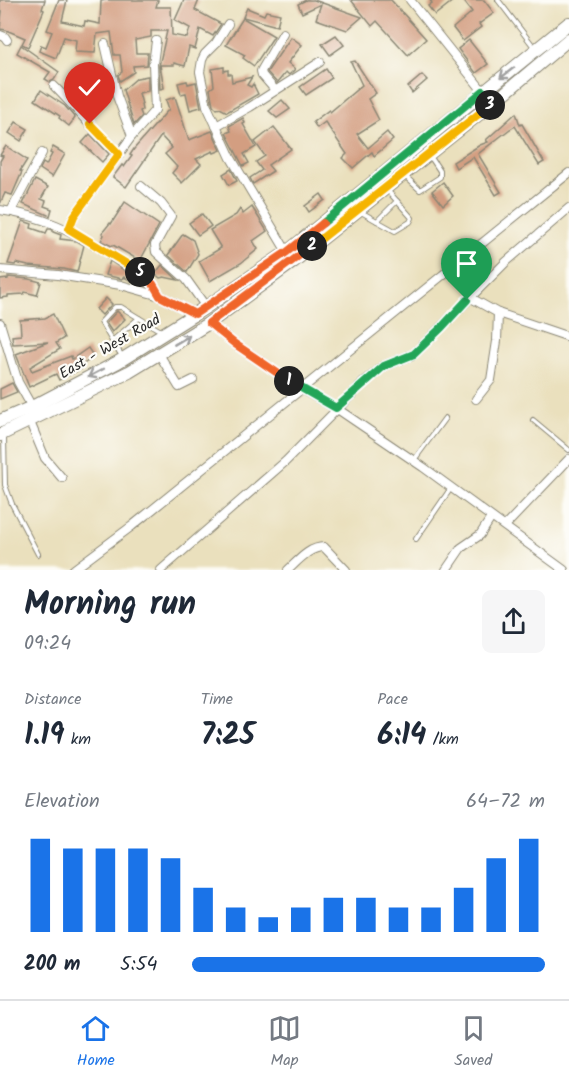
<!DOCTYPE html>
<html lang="en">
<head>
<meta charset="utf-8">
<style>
	:root { --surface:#fff; --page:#f6f6f7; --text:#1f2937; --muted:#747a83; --line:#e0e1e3; --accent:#1a73e8 }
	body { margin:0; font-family:Kalam,sans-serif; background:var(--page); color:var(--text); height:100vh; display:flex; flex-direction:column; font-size:22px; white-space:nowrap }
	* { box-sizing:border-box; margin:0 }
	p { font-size:20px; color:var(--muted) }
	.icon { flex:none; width:33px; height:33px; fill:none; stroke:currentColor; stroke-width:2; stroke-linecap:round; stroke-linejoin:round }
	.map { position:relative; height:570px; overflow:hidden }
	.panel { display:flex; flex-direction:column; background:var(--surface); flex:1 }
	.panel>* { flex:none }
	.pin { position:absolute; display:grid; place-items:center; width:51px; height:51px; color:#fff; margin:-62px -26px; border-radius:50% 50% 50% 0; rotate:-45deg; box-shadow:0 0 6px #0007 }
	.pin .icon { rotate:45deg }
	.km { position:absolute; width:30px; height:30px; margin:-15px; border-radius:50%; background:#222; color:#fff; font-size:16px; line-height:30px; text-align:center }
	.round { display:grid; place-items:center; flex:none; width:63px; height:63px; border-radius:9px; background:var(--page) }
	.overview { display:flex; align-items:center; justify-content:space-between; height:102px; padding:0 24px }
	h1 { font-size:33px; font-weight:700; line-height:45px }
	.figures { display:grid; grid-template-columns:repeat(3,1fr); gap:9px; height:102px; padding:6px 24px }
	.figures div { display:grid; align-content:center }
	.figures b { font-size:30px; font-weight:700 }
	.figures small { font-size:16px; font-weight:400 }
	.figures p { font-size:16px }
	.chart { height:168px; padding:12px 24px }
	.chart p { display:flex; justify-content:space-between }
	.chart svg { width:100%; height:108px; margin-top:6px; stroke:var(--accent); stroke-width:6 }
	ul { padding:0 24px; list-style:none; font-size:20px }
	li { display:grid; grid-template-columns:96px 72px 1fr; align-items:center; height:45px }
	li i { height:15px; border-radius:8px; background:var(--accent) }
	.dock { display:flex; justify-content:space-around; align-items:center; height:84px; border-top:2px solid var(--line); background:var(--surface); font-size:16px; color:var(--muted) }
	.dock a { display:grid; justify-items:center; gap:3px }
	.dock .current { color:var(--accent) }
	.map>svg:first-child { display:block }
	.building { fill:#d39e81 }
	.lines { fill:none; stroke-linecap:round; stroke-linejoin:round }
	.service-casing { stroke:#8a8674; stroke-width:6 }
	.minor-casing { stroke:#8a8674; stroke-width:10 }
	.primary-casing { stroke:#8a8674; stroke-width:14 }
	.service { stroke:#fff; stroke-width:4 }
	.minor { stroke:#fff; stroke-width:8 }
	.primary { stroke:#fff; stroke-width:12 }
	.oneway { stroke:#a0a0a0 }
	.split-1-casing { stroke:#fff; stroke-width:12 }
	.split-2-casing { stroke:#fff; stroke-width:12 }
	.split-3-casing { stroke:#fff; stroke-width:12 }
	.split-4-casing { stroke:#fff; stroke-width:12 }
	.split-5-casing { stroke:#fff; stroke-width:12 }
	.split-6-casing { stroke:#fff; stroke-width:12 }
	.split-1 { stroke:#22a559; stroke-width:8 }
	.split-2 { stroke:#f0652b; stroke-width:8 }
	.split-3 { stroke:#f5b400; stroke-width:8 }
	.split-4 { stroke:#22a559; stroke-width:8 }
	.split-5 { stroke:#f0652b; stroke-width:8 }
	.split-6 { stroke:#f5b400; stroke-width:8 }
	.labels { text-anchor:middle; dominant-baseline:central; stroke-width:4.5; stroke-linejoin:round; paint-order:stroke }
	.street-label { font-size:15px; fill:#2b2b2b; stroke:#fdfcf7 }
</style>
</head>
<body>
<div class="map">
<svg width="569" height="570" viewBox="0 0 569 570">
	<rect width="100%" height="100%" fill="#fdfcf7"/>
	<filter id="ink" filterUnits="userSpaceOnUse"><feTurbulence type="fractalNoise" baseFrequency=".0167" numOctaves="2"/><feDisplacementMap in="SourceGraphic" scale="12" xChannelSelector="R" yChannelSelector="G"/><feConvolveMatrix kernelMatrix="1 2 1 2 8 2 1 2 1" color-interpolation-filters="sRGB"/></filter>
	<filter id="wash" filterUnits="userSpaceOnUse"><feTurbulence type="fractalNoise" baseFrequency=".008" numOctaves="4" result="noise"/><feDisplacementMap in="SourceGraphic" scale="24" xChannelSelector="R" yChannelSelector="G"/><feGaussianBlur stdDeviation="1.35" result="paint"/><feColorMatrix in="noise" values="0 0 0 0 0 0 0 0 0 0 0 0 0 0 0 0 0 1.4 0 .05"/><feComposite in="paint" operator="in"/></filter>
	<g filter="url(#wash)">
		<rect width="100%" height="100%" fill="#eae0bd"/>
		<g id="blocks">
			<g class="building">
				<polygon points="0,0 45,0 42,9 44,10 28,47 22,44 25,38 6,30 0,29 2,11 0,11"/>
				<polygon points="59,0 67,0 62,21 84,26 85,21 100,24 101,1 106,0 158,0 156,7 171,7 172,35 187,38 190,28 175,20 184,0 199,0 195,10 221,24 213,36 200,29 195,49 189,47 185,66 174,63 174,65 160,65 164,88 160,89 159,66 167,31 151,31 151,37 135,40 136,53 148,53 147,65 133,66 134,72 120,81 118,75 122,72 120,55 114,55 111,32 97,34 95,53 75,52 76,40 64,37 56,58 39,51 41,45 46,47 52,32 47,30"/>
				<polygon points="306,0 314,0 362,17 347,30 316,19 321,4 302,13 298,4"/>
				<polygon points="351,0 391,0 426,39 408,55 377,21 372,26"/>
				<polygon points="430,0 454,0 435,15 428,6 432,3"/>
				<polygon points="463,0 484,0 494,13 479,24 481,27 463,41 453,28 472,12"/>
				<polygon points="247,8 264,15 266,11 280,14 277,26 243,17"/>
				<polygon points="243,18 274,36 254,66 243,58 245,55 226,45"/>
				<polygon points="336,35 344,45 330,55 322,44"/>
				<polygon points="291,37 302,45 288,63 295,69 289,75 286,72 277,83 267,72"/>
				<polygon points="469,40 488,64 476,73 458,49"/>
				<polygon points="21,45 59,72 54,80 50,82 45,79 50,72 17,53"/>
				<polygon points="355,61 376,93 368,99 379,120 357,134 368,148 387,132 393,140 374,156 372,152 353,168 343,158 347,154 325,122 317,128 313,122 329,110 330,112 362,85 351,62"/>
				<polygon points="224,67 224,71 228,70 228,74 231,74 232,82 252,77 247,85 251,87 253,84 258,94 227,112 220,108 217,109 213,105 210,89 214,86 212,69"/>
				<polygon points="326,69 332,78 306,95 300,87"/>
				<polygon points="105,72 109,87 100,93 92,80"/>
				<polygon points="422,75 427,80 412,93 408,87"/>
				<polygon points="148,76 148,91 139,93 142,104 141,105 142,110 140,111 142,116 134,125 123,90 137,78"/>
				<polygon points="187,81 188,84 196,82 201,107 190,110 186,93 181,94 178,83"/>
				<polygon points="41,90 65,106 75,118 69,126 59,118 60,116 35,100"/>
				<polygon points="175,97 189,140 212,131 221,150 214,153 213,151 196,159 201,164 182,183 172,173 177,167 165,154 172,148 161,136 126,187 113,177 122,165 124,167 132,156 130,155 134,149 169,109 166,100"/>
				<polygon points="282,100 290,109 277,118 269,111"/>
				<polygon points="516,113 520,125 522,124 544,162 539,165 515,126 510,129 478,154 501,192 496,195 473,157 456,168 453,162 480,145 488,142 486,140"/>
				<polygon points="243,118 245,123 243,124 256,147 244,154 249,163 243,166 226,133 231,131 229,126"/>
				<polygon points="16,122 28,129 21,141 9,133"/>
				<polygon points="274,127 291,149 268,165 273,171 253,184 250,178 262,170 256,162 265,156 255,142"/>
				<polygon points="90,134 109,154 102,162 82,143"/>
				<polygon points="6,146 27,160 20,171 22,172 12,195 5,193 0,204 0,161 3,156 0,155"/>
				<polygon points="53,147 65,154 52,177 40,169 43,163 46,165 52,154 50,153"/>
				<polygon points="231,169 237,181 229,185 223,174"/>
				<polygon points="35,180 48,187 41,199 46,201 44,206 52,209 50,216 23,204"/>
				<polygon points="443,182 453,196 443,205 432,191"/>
				<polygon points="321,194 325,200 309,212 305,206"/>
				<polygon points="125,202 159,225 140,261 113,245 112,246 101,241 104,235 102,233 110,223 111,224"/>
				<polygon points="252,207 267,231 253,241 258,249 241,263 210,281 199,261 221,248 210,230 236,215 240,209 243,214"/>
				<polygon points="202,214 211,226 198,235 189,223"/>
				<polygon points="23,221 32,224 31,228 46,233 48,229 51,229 53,230 53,232 61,235 60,239 77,241 84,245 77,272 64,269 28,266 16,263 15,265 8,264"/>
				<polygon points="183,234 193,240 198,254 187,272 168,255"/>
				<polygon points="110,261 137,279 135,283 124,277 122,279 105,275"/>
				<polygon points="162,265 178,280 164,277 160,278 155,274"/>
				<polygon points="8,277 29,279 41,282 37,295 25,292 24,294 8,295 8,297 0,298 0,280 8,279"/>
				<polygon points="106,298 112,304 102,315 96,309"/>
				<polygon points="117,311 125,319 112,332 106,323"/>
				<polygon points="53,314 64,338 56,343 60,349 30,367 32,371 71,356 72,359 88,348 94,357 82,365 83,368 59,380 56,374 29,387 16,354 48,342 13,344 12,336 21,335 20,320 45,318"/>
				<polygon points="12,383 17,392 0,399 0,389"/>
			</g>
		</g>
	</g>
	<g filter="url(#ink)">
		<use href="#blocks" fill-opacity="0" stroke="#8a8674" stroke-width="1.5"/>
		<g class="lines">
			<g class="service-casing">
				<g id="service">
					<polyline points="498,0 534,47"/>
					<polyline points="406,177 420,190 440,177 440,171 430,156"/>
					<polyline points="361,212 377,221 397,201 387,190"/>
					<polyline points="377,221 395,231 410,222 412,218 397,201"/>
					<polyline points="112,341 101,322 115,307 121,307 139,318"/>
					<polyline points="122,356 112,341 139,318 161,331"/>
					<polyline points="533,420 569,450"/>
					<polyline points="4,437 5,485 12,504 38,554"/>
					<polyline points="414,460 445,418"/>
					<polyline points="416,539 451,488"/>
				</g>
			</g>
			<g class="minor-casing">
				<g id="minor">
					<polyline points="410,0 486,95"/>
					<polyline points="228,24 216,43 205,54 202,60 200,72 207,106 231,158 287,252"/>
					<polyline points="0,35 5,37 7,40"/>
					<polyline points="105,44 117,96 132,136"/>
					<path d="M54 86C76 108 96 133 119 155"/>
					<polyline points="275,90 262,75 261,71 283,33"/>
					<polyline points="216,126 250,107 320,62"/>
					<polyline points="141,186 161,203 171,216 155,245 156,252 186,279 206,307"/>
					<path d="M0 210C43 216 71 230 107 252 128 265 147 275 160 296"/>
					<polyline points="11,211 42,153"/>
					<polyline points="69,229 74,216 132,136 155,110 153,64 156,41"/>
					<polyline points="0,270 58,275 121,285 160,296 195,314"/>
					<polyline points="471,298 498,313 569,337"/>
					<polyline points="0,323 18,382 32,407"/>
					<polyline points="209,323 235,344 296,386 336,408 423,467 564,570"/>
					<polyline points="159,354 179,387 193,380"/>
					<polyline points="476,399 491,380 497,341 498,313"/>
					<polyline points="30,422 45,458 62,478"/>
					<polyline points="505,526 569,459"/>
					<polyline points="73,570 132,526 569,173"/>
					<polyline points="161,570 286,461 364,382 384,366 414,354 506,262 569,208"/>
					<path d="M288 570C298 561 309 547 324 547L346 570"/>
					<polyline points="446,570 461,548 480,535 491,518"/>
				</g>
			</g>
			<g class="primary-casing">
				<g id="primary">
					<polyline points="0,421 32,407 118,362 206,307 287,252 569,23"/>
					<polyline points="0,435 129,372 209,323 293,262 493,103 569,39"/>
				</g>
			</g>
			<use href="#service" class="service"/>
			<use href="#minor" class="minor"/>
			<use href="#primary" class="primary"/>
		</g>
		<defs><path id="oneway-shaft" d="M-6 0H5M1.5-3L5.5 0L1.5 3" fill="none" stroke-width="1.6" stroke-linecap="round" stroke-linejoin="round" transform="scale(1.5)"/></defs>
		<g class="oneway">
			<use href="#oneway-shaft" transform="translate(507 73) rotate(142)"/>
			<use href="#oneway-shaft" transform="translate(182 340) rotate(-31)"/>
			<use href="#oneway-shaft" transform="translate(96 373) rotate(152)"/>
		</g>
	</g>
	<g class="lines" filter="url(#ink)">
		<g class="split-1-casing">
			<polyline id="split-1" points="289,381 336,408 384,366 414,354 442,327 467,300"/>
		</g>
		<g class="split-2-casing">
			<polyline id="split-2" points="289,381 235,344 209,323 312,246"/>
		</g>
		<g class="split-3-casing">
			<polyline id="split-3" points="312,246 490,105"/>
		</g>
		<g class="split-4-casing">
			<polyline id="split-4" points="323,223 483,91 493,103 490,105"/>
		</g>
		<g class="split-5-casing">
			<polyline id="split-5" points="140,272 153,284 160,296 195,314 287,252 323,223"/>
		</g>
		<g class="split-6-casing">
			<polyline id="split-6" points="90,124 119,154 74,216 69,229 140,272"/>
		</g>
		<use href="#split-1" class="split-1"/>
		<use href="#split-2" class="split-2"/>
		<use href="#split-3" class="split-3"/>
		<use href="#split-4" class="split-4"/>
		<use href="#split-5" class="split-5"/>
		<use href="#split-6" class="split-6"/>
	</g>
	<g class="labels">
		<g class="street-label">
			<text transform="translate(110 347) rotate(-30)">East - West Road</text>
		</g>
	</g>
</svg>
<div class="pin" style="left:467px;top:300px;background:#1e9e55"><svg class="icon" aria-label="arrive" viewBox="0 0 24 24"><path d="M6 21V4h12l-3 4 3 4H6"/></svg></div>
<div class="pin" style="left:90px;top:124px;background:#d93025"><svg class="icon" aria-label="check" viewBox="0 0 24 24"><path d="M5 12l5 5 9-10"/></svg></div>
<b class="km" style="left:289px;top:381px">1</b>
<b class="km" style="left:312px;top:246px">2</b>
<b class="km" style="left:490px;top:105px">3</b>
<b class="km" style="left:140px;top:272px">5</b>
</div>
<section class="panel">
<div class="overview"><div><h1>Morning run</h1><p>09:24</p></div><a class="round"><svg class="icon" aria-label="share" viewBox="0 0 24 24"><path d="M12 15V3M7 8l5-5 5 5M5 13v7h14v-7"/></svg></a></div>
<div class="figures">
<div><p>Distance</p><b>1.19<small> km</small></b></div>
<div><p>Time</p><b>7:25</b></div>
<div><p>Pace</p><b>6:14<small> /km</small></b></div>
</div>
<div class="chart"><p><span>Elevation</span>64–72 m</p>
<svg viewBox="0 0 160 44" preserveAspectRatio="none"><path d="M5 44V6M15 44V10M25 44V10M35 44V10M45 44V14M55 44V26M65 44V34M75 44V38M85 44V34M95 44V30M105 44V30M115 44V34M125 44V34M135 44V26M145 44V14M155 44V6"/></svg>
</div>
<ul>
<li><b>200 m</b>5:54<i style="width:100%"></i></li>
</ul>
</section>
<nav class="dock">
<a class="current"><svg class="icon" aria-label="home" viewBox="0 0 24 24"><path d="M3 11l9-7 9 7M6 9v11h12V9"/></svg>Home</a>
<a><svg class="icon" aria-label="map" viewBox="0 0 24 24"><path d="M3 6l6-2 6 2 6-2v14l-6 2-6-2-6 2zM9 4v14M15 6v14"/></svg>Map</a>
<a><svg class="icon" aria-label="saved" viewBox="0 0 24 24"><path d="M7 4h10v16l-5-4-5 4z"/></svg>Saved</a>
</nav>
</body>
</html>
